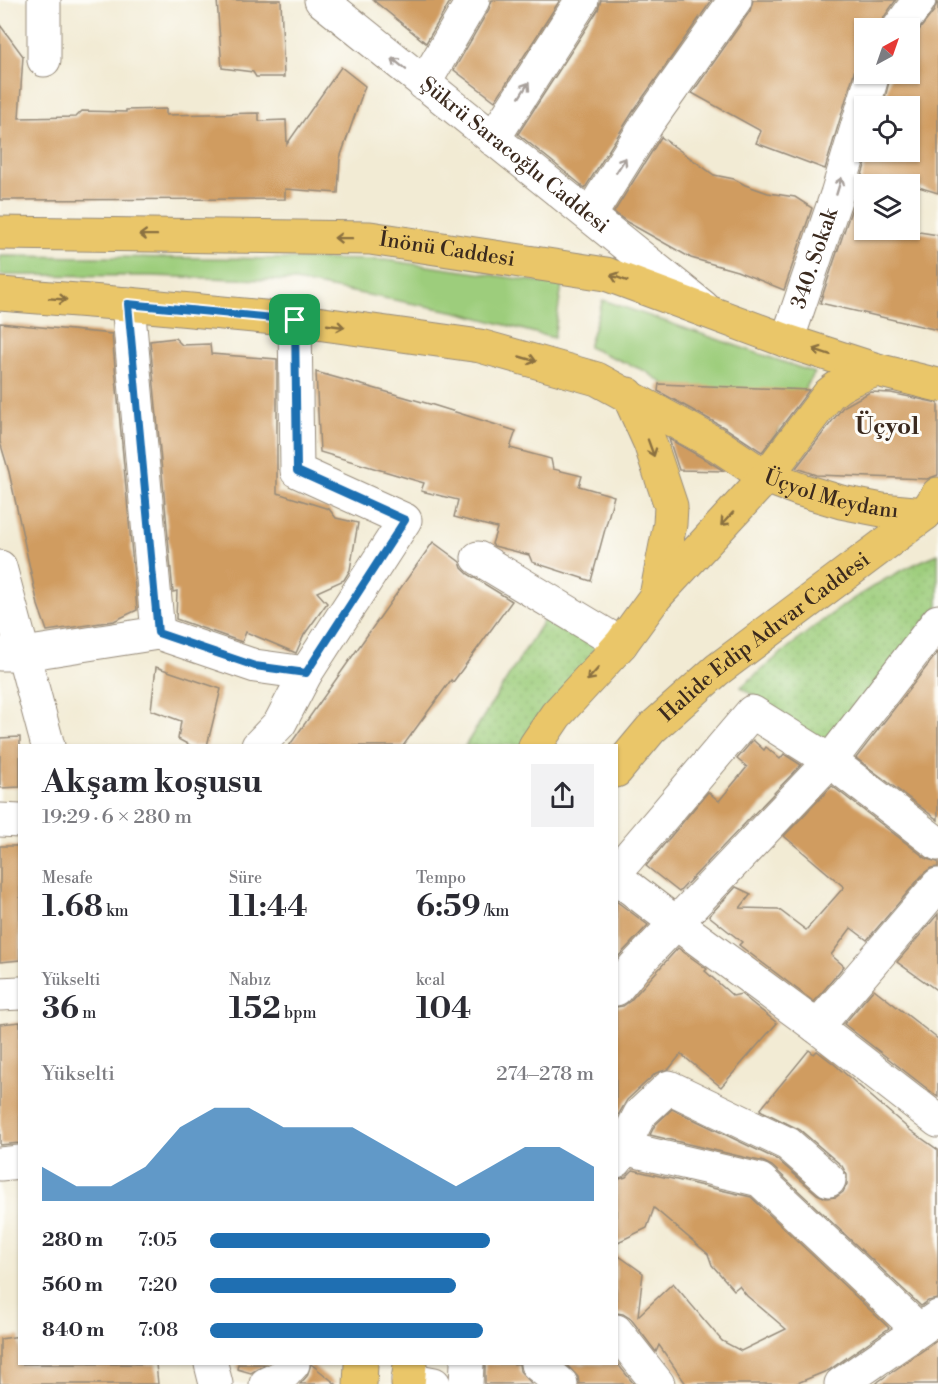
<!DOCTYPE html>
<html lang="tr">
<head>
<meta charset="utf-8">
<style>
	:root { --surface:#fff; --page:#f2f2f3; --text:#2b2b33; --muted:#7c7c81; --accent:#1f6fb2 }
	body { margin:0; font-family:"Libre Bodoni",serif; background:var(--page); color:var(--text); height:100vh; display:flex; flex-direction:column; font-size:22px; white-space:nowrap }
	* { box-sizing:border-box; margin:0 }
	p { font-size:20px; color:var(--muted) }
	.icon { flex:none; width:33px; height:33px; fill:none; stroke:currentColor; stroke-width:2; stroke-linecap:round; stroke-linejoin:round }
	.map { position:relative; flex:1; overflow:hidden }
	.side { position:absolute; left:18px; top:744px; width:600px; height:621px; display:flex; flex-direction:column; background:var(--surface); border-radius:0px; box-shadow:0 2px 4px #0004 }
	.side>* { flex:none }
	.needle { width:39px; rotate:40deg }
	.controls { position:absolute; left:854px; top:18px; display:grid; gap:12px }
	.controls a { display:grid; place-items:center; width:66px; height:66px; border-radius:0px; background:var(--surface); box-shadow:0 2px 4px #0004; font-size:30px }
	.pin { position:absolute; display:grid; place-items:center; width:51px; height:51px; color:#fff; margin:-26px; border-radius:12px; box-shadow:0 3px 9px #0006 }
	.round { display:grid; place-items:center; flex:none; width:63px; height:63px; border-radius:0px; background:var(--page) }
	.overview { display:flex; align-items:center; justify-content:space-between; height:102px; padding:0 24px }
	h1 { font-size:33px; font-weight:700; line-height:45px }
	.figures { display:grid; grid-template-columns:repeat(3,1fr); gap:9px; height:102px; padding:6px 24px }
	.figures div { display:grid; align-content:center }
	.figures b { font-size:30px; font-weight:700 }
	.figures small { font-size:16px; font-weight:400 }
	.figures p { font-size:16px }
	.chart { height:168px; padding:12px 24px }
	.chart p { display:flex; justify-content:space-between }
	.chart svg { width:100%; height:108px; margin-top:6px; fill:var(--accent); opacity:.7 }
	ul { padding:0 24px; list-style:none; font-size:20px }
	li { display:grid; grid-template-columns:96px 72px 1fr; align-items:center; height:45px }
	li i { height:15px; border-radius:8px; background:var(--accent) }
	.map>svg:first-child { display:block }
	.green { fill:#9dcd7c; stroke:#6c7c4d; stroke-width:1.5 }
	.park { fill:url(#park-dots); stroke:#6c7c4d; stroke-width:1.5 }
	.building { fill:#d09c61 }
	.lines { fill:none; stroke-linecap:round; stroke-linejoin:round }
	.minor-casing { stroke:#968a79; stroke-width:35 }
	.major-casing { stroke:#968a79; stroke-width:35 }
	.minor { stroke:#fff; stroke-width:33 }
	.major { stroke:#eac669; stroke-width:33 }
	.oneway { stroke:#a79f9a }
	.oneway2 { stroke:#8a7040 }
	.route-casing { stroke:#fff; stroke-width:12 }
	.route { stroke:#1f6fb2; stroke-width:8 }
	.labels { text-anchor:middle; dominant-baseline:central; stroke-width:6; stroke-linejoin:round; paint-order:stroke }
	.street-label { font-size:21px; fill:#3b2a1e; stroke:#fdfcf7 }
	.quarter-label { font-size:24px; font-weight:bold; fill:#3b2a1e; stroke:#fdfcf7 }
</style>
</head>
<body>
<div class="map">
<svg width="938" height="1384" viewBox="0 0 938 1384">
	<defs>
		<pattern id="park-dots" width="8" height="8" patternUnits="userSpaceOnUse" patternTransform="scale(1.5)"><rect width="8" height="8" fill="#9dcd7c"/><path d="M2 2h.1M6 6h.1" fill="none" stroke="#88b06b" stroke-width="1.8" stroke-linecap="round"/></pattern>
	</defs>
	<rect width="100%" height="100%" fill="#fdfcf7"/>
	<filter id="ink" filterUnits="userSpaceOnUse"><feTurbulence type="fractalNoise" baseFrequency=".0167" numOctaves="2"/><feDisplacementMap in="SourceGraphic" scale="12" xChannelSelector="R" yChannelSelector="G"/><feConvolveMatrix kernelMatrix="1 2 1 2 8 2 1 2 1" color-interpolation-filters="sRGB"/></filter>
	<filter id="wash" filterUnits="userSpaceOnUse"><feTurbulence type="fractalNoise" baseFrequency=".008" numOctaves="4" result="noise"/><feDisplacementMap in="SourceGraphic" scale="24" xChannelSelector="R" yChannelSelector="G"/><feGaussianBlur stdDeviation="1.35" result="paint"/><feColorMatrix in="noise" values="0 0 0 0 0 0 0 0 0 0 0 0 0 0 0 0 0 1.4 0 .05"/><feComposite in="paint" operator="in"/></filter>
	<g filter="url(#wash)">
		<rect width="100%" height="100%" fill="#f2ebd4"/>
		<g class="green">
			<polygon points="0,256 385,260 562,285 554,338 457,312 295,281 151,276 0,275"/>
			<polygon points="603,300 815,373 765,452 645,371 588,347"/>
		</g>
		<g class="park">
			<path d="M938 554V606L823 748 741 687C802 635 862 584 938 554Z"/>
			<polygon points="550,610 601,643 529,745 465,746"/>
		</g>
		<g id="blocks">
			<g class="building">
				<polygon points="217,0 281,0 284,77 256,77 253,72 222,68"/>
				<polygon points="373,0 451,0 426,43"/>
				<polygon points="492,0 560,0 495,101 454,70 489,9"/>
				<polygon points="601,0 712,0 634,110 585,188 518,134 598,10"/>
				<polygon points="753,0 896,0 884,17 881,28 864,28 864,58 855,69 825,169 756,143 761,131 692,93 750,11"/>
				<polygon points="938,0 938,193 909,184 866,184 860,182 869,152 909,152 909,106 883,106 891,74 909,74 909,43 934,11"/>
				<polygon points="0,25 23,56 19,118 76,117 82,111 126,112 126,110 166,109 166,115 259,113 259,121 286,120 287,144 341,67 365,86 340,158 338,193 285,189 285,199 0,200"/>
				<polygon points="661,137 714,175 734,179 745,185 768,193 795,197 812,208 784,290 737,271 691,258 627,222 614,212"/>
				<polygon points="853,205 864,207 864,230 906,230 938,235 938,330 820,303"/>
				<polygon points="0,323 112,334 137,610 114,621 47,631 38,605 9,472 0,442"/>
				<polygon points="175,338 182,345 210,344 211,354 277,359 277,493 329,509 336,518 358,523 350,570 344,580 317,592 327,603 304,635 296,653 246,632 242,642 176,619 177,591 173,592 150,341"/>
				<polygon points="316,372 433,405 516,431 510,448 551,459 553,469 582,476 579,486 614,496 591,581 532,562 529,555 494,546 492,544 497,528 454,517 458,500 421,491 424,483 320,452"/>
				<polygon points="659,384 809,390 762,452 727,429 658,391"/>
				<polygon points="870,392 891,393 938,403 938,475 927,479 816,475 796,468 843,407"/>
				<polygon points="669,439 708,461 724,471 679,470"/>
				<polygon points="433,542 460,562 462,568 468,574 512,601 453,682 451,680 403,746 289,746"/>
				<polygon points="938,652 938,820 856,758"/>
				<polygon points="156,667 221,689 207,746 191,746 178,739 181,721 151,710"/>
				<polygon points="20,737 20,787 0,788 0,738"/>
				<polygon points="753,740 764,750 766,747 780,759 784,754 801,765 679,892 646,866 708,792 719,801 747,767 737,759"/>
				<polygon points="832,786 927,859 938,862 938,867 931,868 924,873 867,940 851,928 831,955 844,966 814,1002 739,945 742,942 709,916 736,887 751,894 740,908 778,909 806,930 844,887 784,836"/>
				<polygon points="0,846 20,846 20,960 0,962"/>
				<polygon points="616,901 648,925 616,959"/>
				<polygon points="938,914 938,991 897,962"/>
				<polygon points="678,948 707,969 705,971 733,996 741,994 777,1023 721,1087 681,1054 669,1069 656,1073 627,1100 616,1119 616,1007 623,1006 630,1001"/>
				<polygon points="874,989 938,1039 938,1097 844,1024"/>
				<polygon points="20,1022 20,1143 0,1145 0,1024"/>
				<polygon points="809,1050 814,1054 817,1051 834,1064 910,1130 938,1150 938,1299 928,1301 921,1306 772,1166 764,1162 650,1135 655,1125 672,1109 778,1160 817,1194 826,1198 836,1197 843,1192 847,1184 847,1175 842,1166 800,1130 760,1110"/>
				<polygon points="633,1170 751,1197 889,1328 829,1370 795,1384 686,1384 659,1345 656,1352 631,1319 623,1314 616,1313 616,1254 643,1273 638,1316 673,1283 722,1341 741,1351 786,1329 747,1296 739,1286 734,1290 712,1265 708,1254 654,1208 647,1228 616,1243 616,1180 626,1177"/>
				<polygon points="20,1336 20,1364 156,1364 158,1384 0,1384 0,1339"/>
				<polygon points="938,1340 938,1384 876,1384 879,1381"/>
				<polygon points="616,1362 634,1384 579,1384 578,1377 566,1364 616,1364"/>
				<polygon points="238,1364 266,1364 251,1373 237,1369"/>
				<polygon points="311,1364 336,1384 300,1384 307,1376"/>
				<polygon points="485,1364 519,1364 520,1371 532,1384 485,1384"/>
			</g>
		</g>
	</g>
	<g filter="url(#ink)">
		<use href="#blocks" fill-opacity="0" stroke="#968a79" stroke-width="1.5"/>
		<g class="lines">
			<g class="minor-casing">
				<g id="minor">
					<polyline points="44,0 44,60"/>
					<path id="s1" d="M321 0 703 307"/>
					<polyline points="899,28 919,0"/>
					<polyline points="424,84 473,0"/>
					<polyline points="493,139 582,0"/>
					<polyline points="590,215 649,121 735,0"/>
					<polyline points="128,304 158,633"/>
					<path id="s2" d="M787 341 837 194 873 74"/>
					<polyline points="478,558 621,644"/>
					<polyline points="0,567 48,746"/>
					<polyline points="0,654 24,654 158,633 255,666 306,673"/>
					<polyline points="258,746 280,723 306,673 405,520 297,471 295,320"/>
					<polyline points="0,820 20,821"/>
					<polyline points="616,872 752,712 830,761 938,844"/>
					<polyline points="616,877 676,923 817,1027 938,1121"/>
					<polyline points="616,989 635,966 830,761 938,621"/>
					<polyline points="0,994 20,993"/>
					<polyline points="817,1027 938,885"/>
					<polyline points="623,1148 760,1180 919,1330"/>
					<polyline points="616,1161 640,1114 669,1087 788,1144 829,1180"/>
					<polyline points="0,1164 20,1162"/>
					<polyline points="616,1331 658,1384"/>
					<polyline points="211,1364 216,1384"/>
					<polyline points="537,1364 561,1384"/>
					<polyline points="408,1379 434,1384"/>
					<polyline points="266,1384 281,1377 293,1364"/>
					<polyline points="466,1384 467,1364"/>
					<polyline points="841,1384 938,1317"/>
				</g>
			</g>
			<g class="major-casing">
				<g id="major">
					<path id="s3" d="M0 233 370 238 606 274 787 341 877 370 938 385"/>
					<path id="s4" d="M0 294 128 304 295 320 480 346 597 379 718 445 766 477 801 490 841 502 882 510 925 514"/>
					<polyline points="628,394 650,443 671,506 670,524 656,596"/>
					<path d="M535 746 556 715 621 644 656 596 766 477 829 394C844 381 859 376 877 370"/>
					<path id="s5" d="M616 771 651 729 717 670 925 514 938 494"/>
					<polyline points="360,1384 361,1364"/>
					<polyline points="408,1384 410,1364"/>
				</g>
			</g>
			<use href="#minor" class="minor"/>
			<use href="#major" class="major"/>
		</g>
		<defs><path id="oneway-shaft" d="M-6 0H5M1.5-3L5.5 0L1.5 3" fill="none" stroke-width="1.6" stroke-linecap="round" stroke-linejoin="round" transform="scale(1.5)"/></defs>
		<g class="oneway">
			<use href="#oneway-shaft" transform="translate(399 64) rotate(-141)"/>
			<use href="#oneway-shaft" transform="translate(524 90) rotate(-57)"/>
			<use href="#oneway-shaft" transform="translate(621 165) rotate(-58)"/>
			<use href="#oneway-shaft" transform="translate(839 186) rotate(-73)"/>
		</g>
		<g class="oneway2">
			<use href="#oneway-shaft" transform="translate(148 235) rotate(-179)"/>
			<use href="#oneway-shaft" transform="translate(343 238) rotate(-179)"/>
			<use href="#oneway-shaft" transform="translate(619 278) rotate(-160)"/>
			<use href="#oneway-shaft" transform="translate(58 299) rotate(4)"/>
			<use href="#oneway-shaft" transform="translate(336 326) rotate(8)"/>
			<use href="#oneway-shaft" transform="translate(822 352) rotate(-162)"/>
			<use href="#oneway-shaft" transform="translate(528 359) rotate(16)"/>
			<use href="#oneway-shaft" transform="translate(651 448) rotate(70)"/>
			<use href="#oneway-shaft" transform="translate(727 519) rotate(133)"/>
			<use href="#oneway-shaft" transform="translate(593 674) rotate(132)"/>
		</g>
	</g>
	<g class="lines" filter="url(#ink)">
		<g class="route-casing">
			<polygon id="route" points="128,304 295,320 297,471 405,520 306,673 255,666 158,633"/>
		</g>
		<use href="#route" class="route"/>
	</g>
	<g class="labels">
		<g class="street-label">
			<text stroke="none"><textPath href="#s1" startOffset="248">Şükrü Saracoğlu Caddesi</textPath></text>
			<text stroke="none"><textPath href="#s3" startOffset="448">İnönü Caddesi</textPath></text>
			<text stroke="none"><textPath href="#s2" startOffset="87">340. Sokak</textPath></text>
			<text stroke="none"><textPath href="#s4" startOffset="868">Üçyol Meydanı</textPath></text>
			<text stroke="none"><textPath href="#s5" startOffset="201">Halide Edip Adıvar Caddesi</textPath></text>
		</g>
		<g class="quarter-label">
			<text x="887" y="427">Üçyol</text>
		</g>
	</g>
</svg>
<div class="controls">
<a><svg class="needle" viewBox="-14 -14 28 28"><path d="M0-13l5 13h-10z" fill="#e53935"/><path d="M0 13l5-13h-10z" fill="#7c7c81"/></svg></a>
<a><svg class="icon" aria-label="locate" viewBox="0 0 24 24"><circle cx="12" cy="12" r="6"/><path d="M12 2v4M12 18v4M2 12h4M18 12h4"/></svg></a>
<a><svg class="icon" aria-label="layers" viewBox="0 0 24 24"><path d="M12 4l9 5-9 5-9-5zM3 14l9 5 9-5"/></svg></a>
</div>
<div class="pin" style="left:295px;top:320px;background:#1e9e55"><svg class="icon" aria-label="arrive" viewBox="0 0 24 24"><path d="M6 21V4h12l-3 4 3 4H6"/></svg></div>
<section class="side">
<div class="overview"><div><h1>Akşam koşusu</h1><p>19:29 · 6 × 280 m</p></div><a class="round"><svg class="icon" aria-label="share" viewBox="0 0 24 24"><path d="M12 15V3M7 8l5-5 5 5M5 13v7h14v-7"/></svg></a></div>
<div class="figures">
<div><p>Mesafe</p><b>1.68<small> km</small></b></div>
<div><p>Süre</p><b>11:44</b></div>
<div><p>Tempo</p><b>6:59<small> /km</small></b></div>
</div>
<div class="figures">
<div><p>Yükselti</p><b>36<small> m</small></b></div>
<div><p>Nabız</p><b>152<small> bpm</small></b></div>
<div><p>kcal</p><b>104</b></div>
</div>
<div class="chart"><p><span>Yükselti</span>274–278 m</p>
<svg viewBox="0 0 160 44" preserveAspectRatio="none"><path d="M0 44V30L10 38L20 38L30 30L40 14L50 6L60 6L70 14L80 14L90 14L100 22L110 30L120 38L130 30L140 22L150 22L160 30V44z"/></svg>
</div>
<ul>
<li><b>280 m</b>7:05<i style="width:73%"></i></li>
<li><b>560 m</b>7:20<i style="width:64%"></i></li>
<li><b>840 m</b>7:08<i style="width:71%"></i></li>
</ul>
</section>
</div>
</body>
</html>
